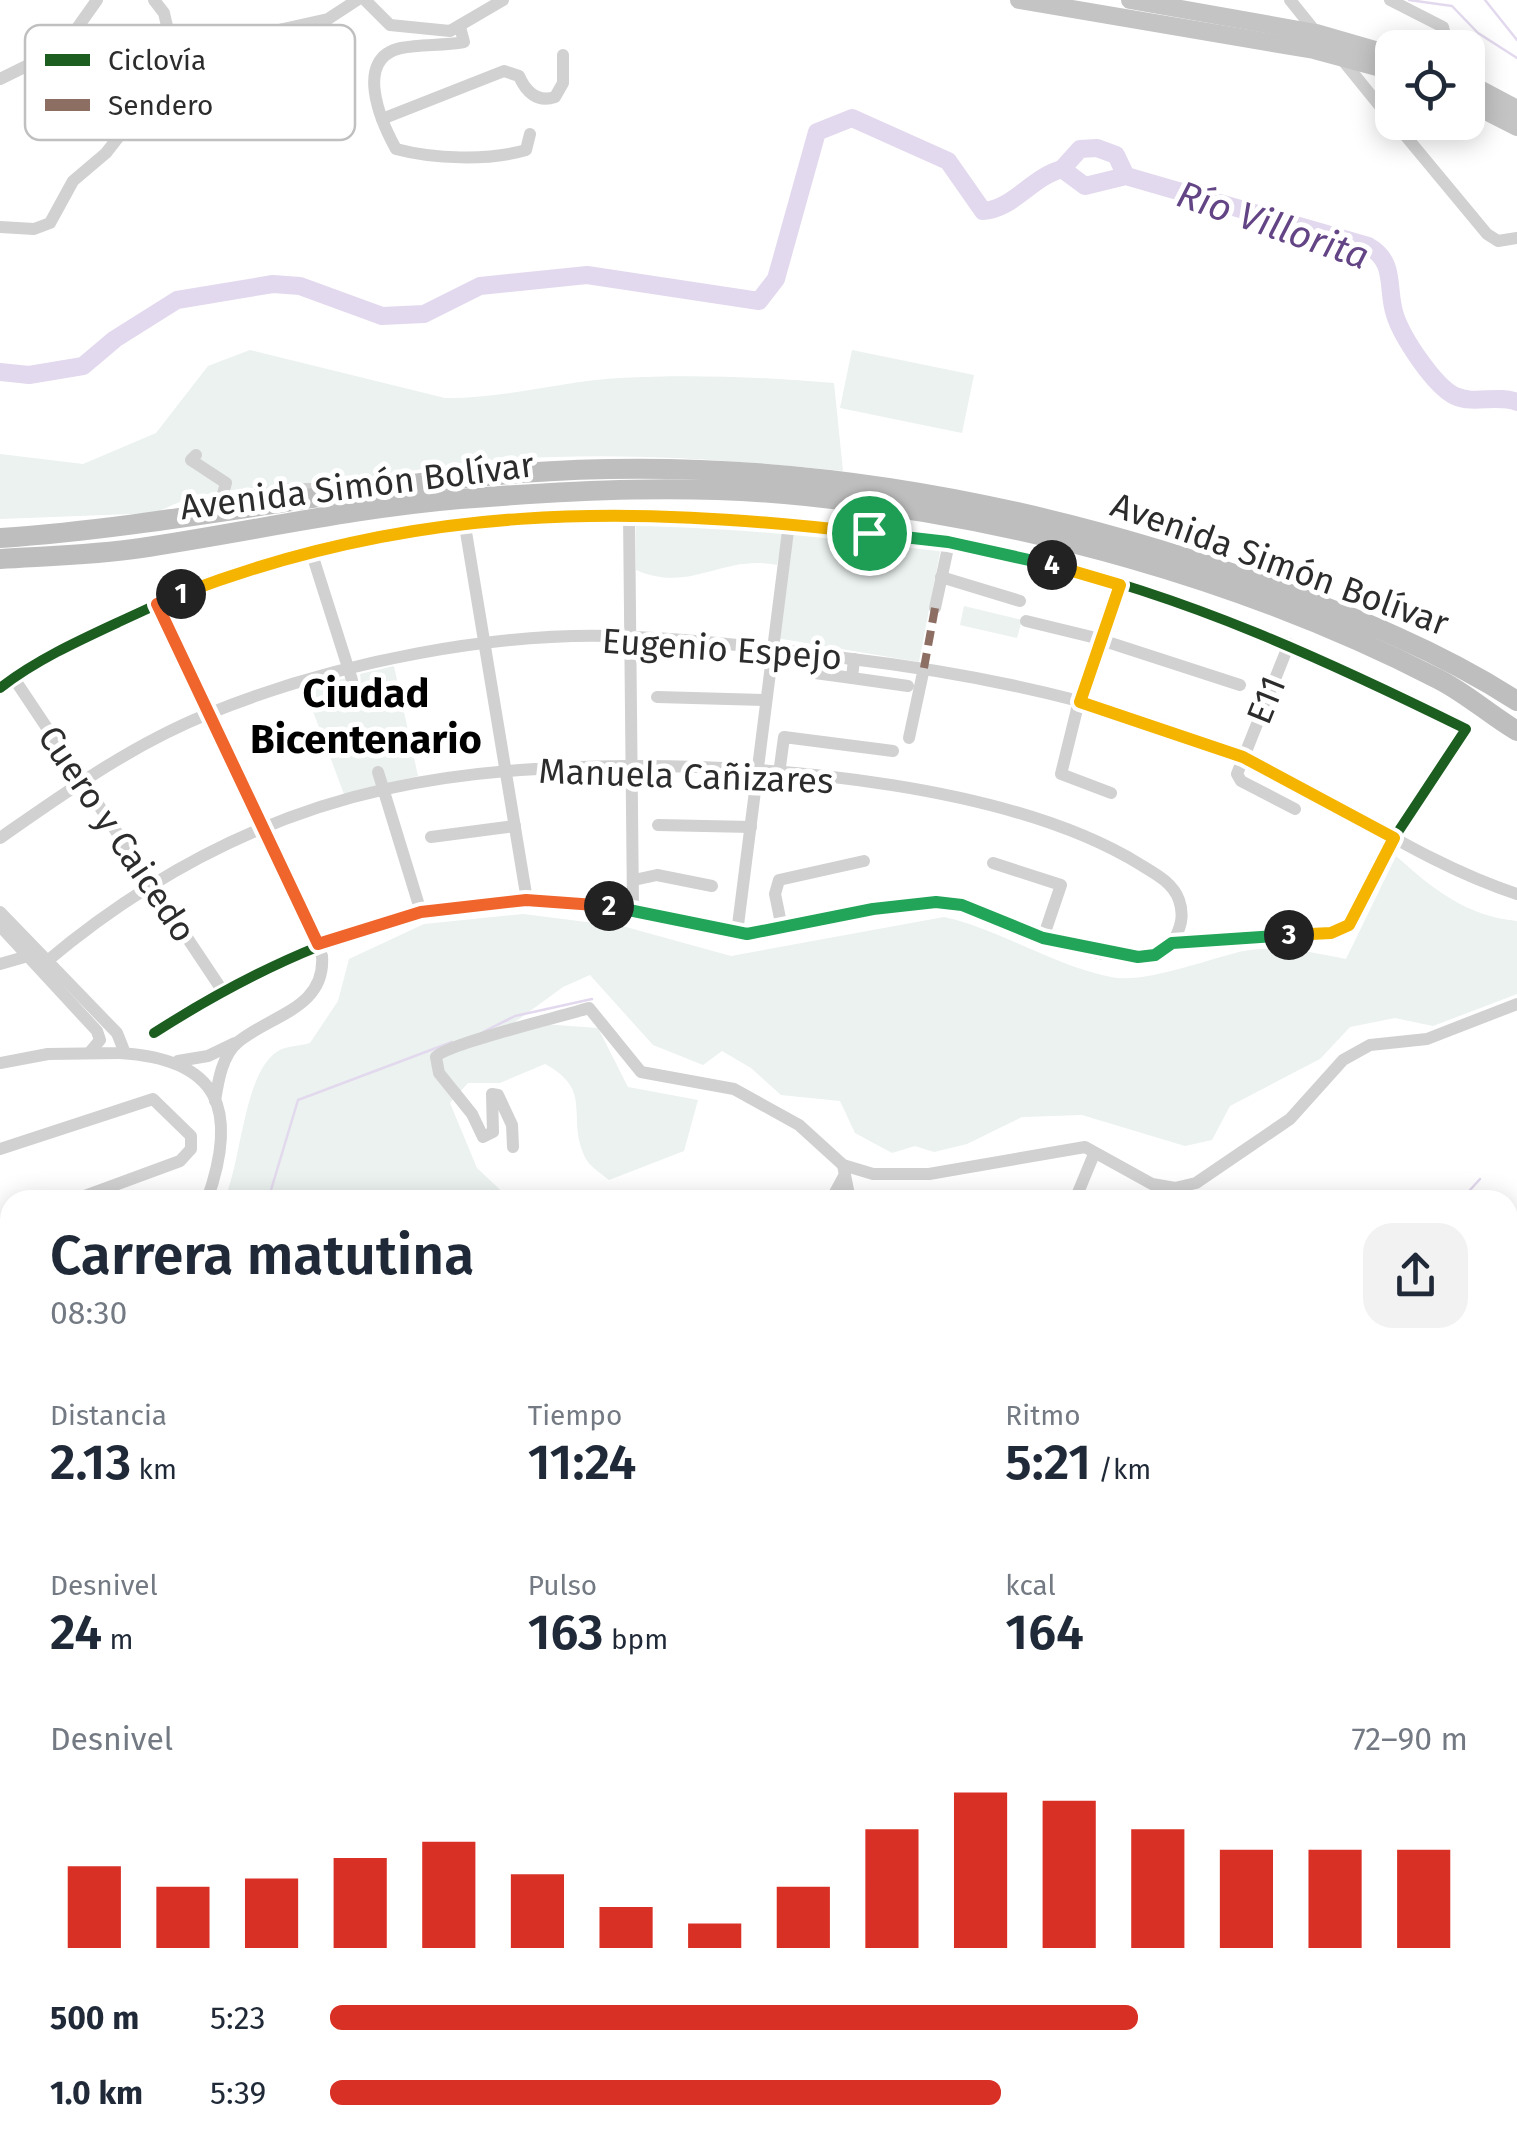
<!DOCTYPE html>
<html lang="es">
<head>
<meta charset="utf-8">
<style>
	:root { --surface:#fff; --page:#f2f2f3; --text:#1f2937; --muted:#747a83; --accent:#d93025 }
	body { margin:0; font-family:"Fira Sans",sans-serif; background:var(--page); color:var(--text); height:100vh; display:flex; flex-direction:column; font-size:38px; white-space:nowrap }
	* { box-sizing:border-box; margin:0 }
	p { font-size:32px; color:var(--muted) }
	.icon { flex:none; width:55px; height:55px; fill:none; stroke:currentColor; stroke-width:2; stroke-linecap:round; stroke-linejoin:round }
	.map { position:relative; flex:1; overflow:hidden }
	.panel { position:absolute; left:0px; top:1190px; width:1518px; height:962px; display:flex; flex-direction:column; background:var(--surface); border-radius:30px 30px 0 0; box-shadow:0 5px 25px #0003 }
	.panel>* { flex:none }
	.buttons { position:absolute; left:1375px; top:30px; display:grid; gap:20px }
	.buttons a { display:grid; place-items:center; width:110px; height:110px; border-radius:20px; background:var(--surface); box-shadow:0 5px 25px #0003; font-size:50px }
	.pin { position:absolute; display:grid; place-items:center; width:85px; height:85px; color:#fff; margin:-42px; border:5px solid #fff; border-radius:50%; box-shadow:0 2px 10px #0007 }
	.km { position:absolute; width:50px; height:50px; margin:-25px; border-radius:50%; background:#222; color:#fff; font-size:28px; line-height:50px; text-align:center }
	.round { display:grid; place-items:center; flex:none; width:105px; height:105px; border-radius:30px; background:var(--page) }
	.head { display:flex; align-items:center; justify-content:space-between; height:170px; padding:0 50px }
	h1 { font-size:55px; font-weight:600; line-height:75px }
	.figures { display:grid; grid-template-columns:repeat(3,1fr); gap:15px; height:170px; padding:10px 50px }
	.figures div { display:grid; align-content:center }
	.figures b { font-size:50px; font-weight:600 }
	.figures small { font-size:28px; font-weight:400 }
	.figures p { font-size:28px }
	.chart { height:280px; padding:20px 50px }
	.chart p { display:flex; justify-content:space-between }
	.chart svg { width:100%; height:180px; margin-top:10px; stroke:var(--accent); stroke-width:6 }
	ul { padding:0 50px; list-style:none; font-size:32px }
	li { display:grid; grid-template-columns:160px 120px 1fr; align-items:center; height:75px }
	li i { height:25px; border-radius:12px; background:var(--accent) }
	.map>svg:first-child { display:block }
	.green { fill:#ebf2ef }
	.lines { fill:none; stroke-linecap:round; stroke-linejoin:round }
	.stream { stroke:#e3d9ee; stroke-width:2.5 }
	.river { stroke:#e3d9ee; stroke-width:18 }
	.minor { stroke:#d1d1d1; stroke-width:12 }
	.major { stroke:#c4c4c4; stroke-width:18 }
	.highway { stroke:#bebebe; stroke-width:20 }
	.quiet { stroke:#8d6e63; stroke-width:8; stroke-dasharray:15 8; stroke-linecap:butt }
	.cycleway-casing { stroke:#fff; stroke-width:16 }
	.cycleway { stroke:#1b5e20; stroke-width:10 }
	.split-1-casing { stroke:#fff; stroke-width:20 }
	.split-2-casing { stroke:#fff; stroke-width:20 }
	.split-3-casing { stroke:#fff; stroke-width:20 }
	.split-4-casing { stroke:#fff; stroke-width:20 }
	.split-5-casing { stroke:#fff; stroke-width:20 }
	.split-1 { stroke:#f5b400; stroke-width:12 }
	.split-2 { stroke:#f0652b; stroke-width:12 }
	.split-3 { stroke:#22a559; stroke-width:12 }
	.split-4 { stroke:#f5b400; stroke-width:12 }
	.split-5 { stroke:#22a559; stroke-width:12 }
	.labels { text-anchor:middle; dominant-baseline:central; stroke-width:10; stroke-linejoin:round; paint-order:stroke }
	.street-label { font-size:35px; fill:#2c2c2c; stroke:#fff }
	.water-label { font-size:38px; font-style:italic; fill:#634485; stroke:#fff }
	.quarter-label { font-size:40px; font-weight:bold; fill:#000; stroke:#fff }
	.key { fill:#fff; stroke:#c0c0c0; stroke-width:2.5 }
	.key-label { font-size:28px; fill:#2c2c2c }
</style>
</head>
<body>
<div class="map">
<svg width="1517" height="2152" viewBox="0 0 1517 2152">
	<rect width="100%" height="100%" fill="#fff"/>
	<g class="green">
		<path d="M250 350 445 398C504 399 561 381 620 378 691 374 763 377 834 383L843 471C715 458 584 449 455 464 417 469 380 477 342 482 281 489 210 482 156 513L0 519V454L83 464 156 433 208 366Z"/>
		<polygon points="852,350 974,375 962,433 840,408"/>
		<path d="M636 523 784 529 777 565C722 554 691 594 636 570Z"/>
		<polygon points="794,530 941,547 919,662 776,638"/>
		<polygon points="964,606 1022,620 1017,638 960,625"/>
		<polygon points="394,666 418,776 344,794 305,690 346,678 348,685 361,682 360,674"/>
		<path d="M1396 856C1433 889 1466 916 1517 921V994L1433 1026 1395 1018 1350 1027 1320 1059 1230 1106 1212 1140 1185 1146 1082 1115 1022 1117 967 1144 934 1152 915 1146 892 1153 855 1133 840 1101 781 1095 751 1068 722 1051 703 1065 653 1045 590 975 563 987 515 1022 598 1028 628 1087 698 1100 684 1151 609 1180C602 1174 590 1167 586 1159 565 1117 595 1091 545 1064L500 1083H468L450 1103 477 1168 511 1200H224C242 1162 243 1073 278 1051 286 1046 301 1046 310 1043L338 1001 349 959 424 924 523 914 626 927 731 956 944 917C1002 930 1054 966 1111 977 1143 984 1206 960 1239 952 1272 944 1314 952 1346 959Z"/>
		<rect x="850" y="1193" width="115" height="7"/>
		<polygon points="0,1371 10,1377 10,1466 0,1493"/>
		<polygon points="10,1559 10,1669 0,1669 0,1586"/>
	</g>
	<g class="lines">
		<g class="stream">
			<polyline points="1409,0 1452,6 1478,33 1517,58"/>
			<polyline points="1485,0 1517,40"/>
			<polyline points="483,1032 515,1016 592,999"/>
			<polyline points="268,1200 298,1100 452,1042"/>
			<polyline points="1318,1200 1325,1194 1329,1200"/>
			<polyline points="1461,1200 1480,1179"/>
			<polyline points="0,1420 10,1420"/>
			<polyline points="1508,1512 1517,1509"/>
			<polyline points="317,2152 318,2146"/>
			<polyline points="1167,2152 1170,2142"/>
		</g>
		<g class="river">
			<polyline points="1062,169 1080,149 1097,148 1116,155 1126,176"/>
			<path d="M0 372 29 375 83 366 115 339 177 300 273 284 300 286 382 316 424 314 480 286 587 275 759 301 776 279 817 132 852 118 948 161 983 211C1012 210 1032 177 1062 169L1085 186 1126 176 1368 246C1397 262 1386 288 1395 315 1402 337 1434 386 1455 396 1475 405 1497 394 1517 402"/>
		</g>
		<g class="minor">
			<polyline points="154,0 164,13 170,39"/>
			<polyline points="365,0 390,25 450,31 503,0"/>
			<polyline points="1290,0 1319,36"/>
			<polyline points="1390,0 1443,27 1448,48"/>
			<path d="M460 27 464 42C443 46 422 44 401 48 353 58 381 122 396 149 433 159 489 161 526 150L530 134"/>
			<polyline points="1340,57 1392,121"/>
			<polyline points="0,79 63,48 97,0"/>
			<path d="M382 119 504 71 519 76C526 92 537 103 555 97L563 83V55"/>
			<polyline points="1394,122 1487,234 1498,241 1517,238"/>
			<polyline points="0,227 34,229 50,223 73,181 106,153 127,126 163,100 183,65 283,29 328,19 357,0"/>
			<polyline points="196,455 191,460 226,483 221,501"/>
			<polyline points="194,506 289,489 332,489"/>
			<polyline points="629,513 633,908"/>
			<polyline points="464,520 527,900"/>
			<polyline points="311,551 352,680"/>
			<polyline points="941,577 1020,601"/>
			<path d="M157 604 322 956C326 1008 271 1015 238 1042 222 1055 218 1082 215 1101"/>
			<polyline points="935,608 949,543"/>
			<polyline points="1026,621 1092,637 1240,685"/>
			<polyline points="1289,644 1237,774 1241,781 1295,809"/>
			<polyline points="854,659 852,678 908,686"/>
			<polyline points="815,673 852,678"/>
			<polyline points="13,677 222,990"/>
			<path d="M0 688C36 660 80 640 121 621 398 487 741 492 1036 561 1187 596 1328 661 1466 729L1394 838 1349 925 1339 931 1173 943C1104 989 1006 905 935 902 889 900 839 916 794 925 779 928 764 935 750 934 710 932 671 913 632 908 449 883 306 936 154 1033"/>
			<polyline points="657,697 764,700"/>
			<polyline points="909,738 924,668"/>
			<polyline points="378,772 421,912"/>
			<polyline points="779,774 784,737 893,751"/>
			<polyline points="1111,793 1061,774 1079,701 1120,585"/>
			<polyline points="658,825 751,827"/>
			<polyline points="431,837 515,826"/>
			<path d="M0 838C66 792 133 744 208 714 332 663 501 629 635 637 705 640 774 649 844 658 979 674 1118 702 1243 757 1336 799 1419 862 1517 894"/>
			<polyline points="993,863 1061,885 1043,938"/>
			<polyline points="634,880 657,875 712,886"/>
			<polyline points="0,912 117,1033 123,1048 120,1053 48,1054 0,1063"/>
			<polyline points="0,926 97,1031 100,1040 90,1052"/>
			<polyline points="782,928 775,894 779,880 864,861"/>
			<polyline points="737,933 789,523"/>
			<path d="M46 962C146 878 259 817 386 789 466 771 546 767 627 766 778 765 1012 785 1141 865 1156 874 1173 883 1179 900 1185 917 1180 928 1173 943"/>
			<polyline points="0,964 28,956"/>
			<path d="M120 1053C220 1059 239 1110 207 1200"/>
			<polyline points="178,1061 208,1056 235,1043"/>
			<path d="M513 1147 512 1125 498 1095 492 1094 493 1132 483 1137 472 1114 439 1073 436 1057C446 1044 564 1016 589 1008L641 1072 734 1089 799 1125 843 1165 873 1174H929L1085 1147 1152 1184 1175 1188 1196 1183 1290 1119 1343 1060 1370 1045 1427 1039 1517 1004"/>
			<polyline points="0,1149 153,1099 191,1136 191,1149 180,1161 74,1200"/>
			<polyline points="843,1165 850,1200"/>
			<polyline points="831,1200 844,1176"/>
			<polyline points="1075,1200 1094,1154"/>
			<polyline points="0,1234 10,1229"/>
			<polyline points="0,1501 10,1474"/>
			<polyline points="0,2098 10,2055"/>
			<polyline points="402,2142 475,2152"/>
			<polyline points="295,2152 295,2142"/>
		</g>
		<g class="major">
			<polyline points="1019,0 1314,50 1392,71"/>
			<polyline points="1130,0 1316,33 1392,55"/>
			<polyline points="1468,83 1517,109"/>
			<polyline points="1468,102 1517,127"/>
		</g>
		<g class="highway">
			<path d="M0 538C175 526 346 486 521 473 778 454 1028 499 1268 586 1355 617 1439 651 1517 701"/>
			<path d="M0 559C47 556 95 555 141 548 248 532 353 508 460 499 575 490 692 484 806 496 1024 519 1243 579 1438 679 1466 693 1490 715 1517 731"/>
		</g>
		<polyline class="quiet" points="924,668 935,608"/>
		<g class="cycleway-casing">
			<path id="cycleway" d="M0 688C36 660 80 640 121 621 398 487 741 492 1036 561 1187 596 1328 661 1466 729L1394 838 1349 925 1339 931 1173 943C1104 989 1006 905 935 902 889 900 839 916 794 925 779 928 764 935 750 934 710 932 671 913 632 908 449 883 306 936 154 1033"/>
		</g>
		<use href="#cycleway" class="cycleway"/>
	</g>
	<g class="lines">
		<g class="split-1-casing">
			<path id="split-1" d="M181 594C415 504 623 504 869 533"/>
		</g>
		<g class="split-2-casing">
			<polyline id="split-2" points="181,594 157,604 318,944 421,912 526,900 609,906"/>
		</g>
		<g class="split-3-casing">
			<polyline id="split-3" points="609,906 747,934 873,909 936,902 962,905 1043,938 1138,957 1155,955 1172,943 1289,935"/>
		</g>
		<g class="split-4-casing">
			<polyline id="split-4" points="1052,565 1120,585 1080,702 1243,757 1394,838 1349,925 1331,933 1289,935"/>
		</g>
		<g class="split-5-casing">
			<polyline id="split-5" points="869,533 948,542 1052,565"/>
		</g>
		<use href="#split-1" class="split-1"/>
		<use href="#split-2" class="split-2"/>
		<use href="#split-3" class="split-3"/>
		<use href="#split-4" class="split-4"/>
		<use href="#split-5" class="split-5"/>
	</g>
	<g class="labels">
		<g class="street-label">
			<text transform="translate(357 486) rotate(-7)">Avenida Simón Bolívar</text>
			<text transform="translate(1280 564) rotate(20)">Avenida Simón Bolívar</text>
			<text transform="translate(722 649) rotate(4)">Eugenio Espejo</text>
			<text transform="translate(1266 700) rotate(-68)">E11</text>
			<text transform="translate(686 776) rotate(2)">Manuela Cañizares</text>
			<text transform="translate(117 834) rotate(56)">Cuero y Caicedo</text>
		</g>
		<g class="water-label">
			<text transform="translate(1273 225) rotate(19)">Río Villorita</text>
		</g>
		<g class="quarter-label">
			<text x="366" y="694">Ciudad<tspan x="366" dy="46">Bicentenario</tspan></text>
		</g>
	</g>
	<rect x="25" y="25" width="330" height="115" rx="15" class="key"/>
	<rect x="45" y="54" width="45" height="12" fill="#1b5e20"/>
	<rect x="45" y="99" width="45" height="12" fill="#8d6e63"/>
	<g class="key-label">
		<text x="108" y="70">Ciclovía</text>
		<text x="108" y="115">Sendero</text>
	</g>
</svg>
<div class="buttons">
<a><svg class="icon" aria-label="locate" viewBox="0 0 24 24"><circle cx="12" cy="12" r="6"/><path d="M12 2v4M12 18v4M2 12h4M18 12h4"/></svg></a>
</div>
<div class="pin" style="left:869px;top:533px;background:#1e9e55"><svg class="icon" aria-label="arrive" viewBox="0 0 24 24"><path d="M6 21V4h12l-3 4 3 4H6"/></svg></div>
<b class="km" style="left:181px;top:594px">1</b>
<b class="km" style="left:609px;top:906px">2</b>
<b class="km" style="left:1289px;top:935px">3</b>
<b class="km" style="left:1052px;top:565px">4</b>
<section class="panel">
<div class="head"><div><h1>Carrera matutina</h1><p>08:30</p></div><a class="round"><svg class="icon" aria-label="share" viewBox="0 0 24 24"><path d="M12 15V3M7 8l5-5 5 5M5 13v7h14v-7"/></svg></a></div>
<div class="figures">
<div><p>Distancia</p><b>2.13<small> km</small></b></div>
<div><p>Tiempo</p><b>11:24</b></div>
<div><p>Ritmo</p><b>5:21<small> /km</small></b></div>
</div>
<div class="figures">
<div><p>Desnivel</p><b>24<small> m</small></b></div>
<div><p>Pulso</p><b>163<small> bpm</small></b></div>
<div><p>kcal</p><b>164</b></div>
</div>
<div class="chart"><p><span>Desnivel</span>72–90 m</p>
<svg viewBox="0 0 160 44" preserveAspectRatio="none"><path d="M5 44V24M15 44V29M25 44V27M35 44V22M45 44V18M55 44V26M65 44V34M75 44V38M85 44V29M95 44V15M105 44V6M115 44V8M125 44V15M135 44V20M145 44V20M155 44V20"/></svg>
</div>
<ul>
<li><b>500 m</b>5:23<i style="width:71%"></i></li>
<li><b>1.0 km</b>5:39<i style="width:59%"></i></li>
</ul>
</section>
</div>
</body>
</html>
